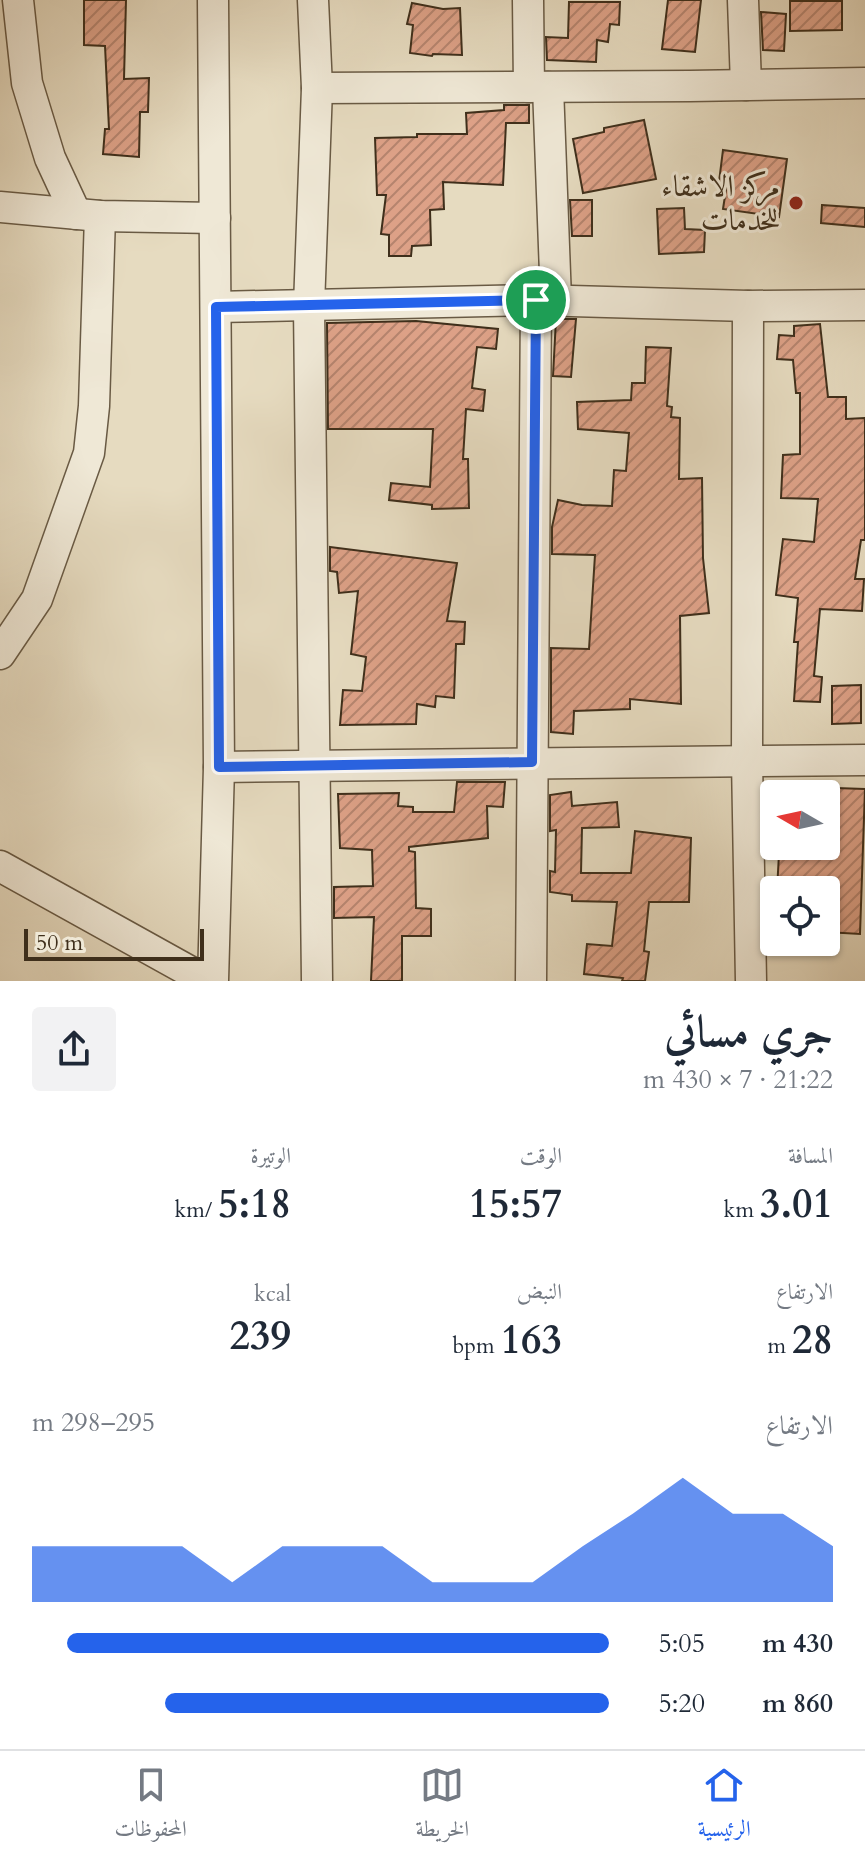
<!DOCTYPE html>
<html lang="ar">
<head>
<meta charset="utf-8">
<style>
	:root { --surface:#fff; --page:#f2f2f3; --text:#1f2937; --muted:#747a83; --line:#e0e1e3; --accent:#2563eb }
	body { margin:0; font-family:Cardo,Amiri,serif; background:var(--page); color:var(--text); direction:rtl; height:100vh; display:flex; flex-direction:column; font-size:30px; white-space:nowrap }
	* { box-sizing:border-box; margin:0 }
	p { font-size:26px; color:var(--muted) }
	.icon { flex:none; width:44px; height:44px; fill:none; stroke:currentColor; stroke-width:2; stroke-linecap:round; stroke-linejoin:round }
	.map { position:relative; height:981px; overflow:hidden; direction:ltr }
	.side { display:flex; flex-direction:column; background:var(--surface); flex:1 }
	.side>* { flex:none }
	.needle { width:52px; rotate:279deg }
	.controls { position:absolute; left:760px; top:780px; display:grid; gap:16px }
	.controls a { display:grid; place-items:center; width:80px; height:80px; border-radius:8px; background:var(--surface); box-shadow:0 2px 6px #0004; font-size:40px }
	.scale { position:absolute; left:24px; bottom:20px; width:180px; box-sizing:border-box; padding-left:8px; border:4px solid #3f2f1b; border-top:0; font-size:22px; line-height:28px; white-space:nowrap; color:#3f2f1b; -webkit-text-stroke:6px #efe8d6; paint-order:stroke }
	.pin { position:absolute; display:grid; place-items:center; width:68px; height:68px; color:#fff; margin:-34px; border:4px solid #fff; border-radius:50%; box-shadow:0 2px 8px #0007 }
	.round { display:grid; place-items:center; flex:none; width:84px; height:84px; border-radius:8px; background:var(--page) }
	.head { display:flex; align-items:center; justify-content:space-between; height:136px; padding:0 32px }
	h1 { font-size:44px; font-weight:800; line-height:60px }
	.stats { display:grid; grid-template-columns:repeat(3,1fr); gap:12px; height:136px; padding:8px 32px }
	.stats div { display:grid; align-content:center }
	.stats b { font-size:40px; font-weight:800 }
	.stats small { font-size:22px; font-weight:400 }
	.stats p { font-size:22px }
	.chart { height:224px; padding:16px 32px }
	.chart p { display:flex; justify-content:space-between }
	.chart svg { width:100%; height:144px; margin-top:8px; fill:var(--accent); opacity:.7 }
	ul { padding:0 32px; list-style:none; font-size:26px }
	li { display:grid; grid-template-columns:128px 96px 1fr; align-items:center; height:60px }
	li i { height:20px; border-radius:10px; background:var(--accent) }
	.tabs { display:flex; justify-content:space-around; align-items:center; height:112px; border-top:2px solid var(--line); background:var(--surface); font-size:22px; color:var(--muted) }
	.tabs a { display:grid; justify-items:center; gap:4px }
	.tabs .active { color:var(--accent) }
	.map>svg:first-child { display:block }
	.building { fill:url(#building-hatch); stroke:#3f2f1b; stroke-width:2 }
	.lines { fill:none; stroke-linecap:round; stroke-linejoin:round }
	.minor-casing { stroke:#695a44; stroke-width:33 }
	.minor { stroke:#efe8d6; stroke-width:30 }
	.route-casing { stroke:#fff; stroke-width:16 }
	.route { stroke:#2563eb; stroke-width:10 }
	.poi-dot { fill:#8f2418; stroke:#efe8d6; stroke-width:3 }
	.labels { text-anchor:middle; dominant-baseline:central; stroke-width:6; stroke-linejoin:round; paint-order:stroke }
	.poi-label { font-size:30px; fill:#3f2f1b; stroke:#efe8d6; text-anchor:end }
</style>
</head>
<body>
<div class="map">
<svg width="865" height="981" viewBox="0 0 865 981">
	<defs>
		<pattern id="building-hatch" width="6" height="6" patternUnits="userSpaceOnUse" patternTransform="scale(2)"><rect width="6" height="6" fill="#dda187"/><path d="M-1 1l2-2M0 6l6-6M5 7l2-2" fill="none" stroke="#b5846e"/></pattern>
	</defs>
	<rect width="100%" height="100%" fill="#e6dbc0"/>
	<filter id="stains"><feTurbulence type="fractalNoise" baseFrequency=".0025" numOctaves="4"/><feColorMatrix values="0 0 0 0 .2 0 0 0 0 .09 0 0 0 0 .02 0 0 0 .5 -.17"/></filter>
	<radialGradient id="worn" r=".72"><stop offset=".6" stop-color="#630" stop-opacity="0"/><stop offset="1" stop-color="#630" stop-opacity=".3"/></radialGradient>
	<g class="building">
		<polygon points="84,0 126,0 124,79 149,78 148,112 140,112 139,157 103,154 105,129 109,129 105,46 84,45"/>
		<polygon points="668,0 701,0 695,52 662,49"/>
		<polygon points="790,1 842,1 842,30 790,31"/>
		<polygon points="569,2 620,2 619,25 610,24 608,42 597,40 596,62 547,60 546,37 568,38"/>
		<polygon points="412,3 443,9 460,8 462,55 433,54 432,56 410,53 413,25 407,24"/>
		<polygon points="761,12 786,14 784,51 763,50"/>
		<polygon points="504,105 529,105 529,123 506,123 503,185 443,182 444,209 430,210 431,245 412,246 411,256 389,256 389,235 381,234 386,195 377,195 375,138 417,137 417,134 467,134 466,113 504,110"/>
		<polygon points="644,120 656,179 583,193 573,139 604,132 604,128"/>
		<polygon points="723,150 787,159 779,217 723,209 727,183 719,182"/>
		<polygon points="570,200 592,200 592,236 572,236"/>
		<polygon points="822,205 865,208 865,227 821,223"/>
		<polygon points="684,208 685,229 705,230 704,252 659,254 657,209"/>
		<polygon points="556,319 576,319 571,377 553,376"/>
		<polygon points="416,321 498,329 496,349 477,347 472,388 485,390 483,411 466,409 463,459 468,459 469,508 432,509 432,505 389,500 391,483 430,487 433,429 328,429 327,323"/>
		<polygon points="820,324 828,397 846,397 846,419 865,418 865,540 861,540 855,579 864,579 862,611 820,609 814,676 822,677 820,702 794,701 798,642 794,642 798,598 776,595 783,539 814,542 818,499 781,498 783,455 800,454 800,393 796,393 793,360 777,359 779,335 794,336 794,326"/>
		<polygon points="646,347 671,348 667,406 672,407 671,417 680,418 679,479 702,478 703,558 709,613 680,616 681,704 630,699 630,709 574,711 573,734 551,732 551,648 589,649 595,555 552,554 552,527 558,500 582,505 612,506 614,470 626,471 629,433 578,429 577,402 631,400 632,383 645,383"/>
		<polygon points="330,547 457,563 447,621 465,622 464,644 456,644 454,698 436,696 435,707 417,704 416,724 340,725 343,690 362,691 366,657 351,654 358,591 339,593 337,572 330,571"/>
		<polygon points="861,685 861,723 832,724 832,686"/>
		<polygon points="457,782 505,782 503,807 487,806 488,838 409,847 409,851 415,852 416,908 431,909 431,936 402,936 402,981 371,981 374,917 334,918 334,887 373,886 372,850 340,848 338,794 399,793 398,806 413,807 413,812 454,812"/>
		<polygon points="836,788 865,789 860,934 826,932 826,890 777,890 779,854 826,851 826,809 833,809"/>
		<polygon points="571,792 572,806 617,802 619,827 582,828 581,873 631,873 635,831 691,838 689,902 649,902 644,951 649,952 645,981 622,981 623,978 584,974 587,944 612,946 617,902 572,901 572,895 550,892 550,871 555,872 556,830 550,831 550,795"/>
	</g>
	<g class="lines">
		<g class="minor-casing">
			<g id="minor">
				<polyline points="18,0 27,83 50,158 76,214"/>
				<polyline points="213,0 219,767 213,981"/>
				<polyline points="313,0 317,88 309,306 317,981"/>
				<polyline points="528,0 529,87"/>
				<polyline points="743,0 746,85"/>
				<polyline points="548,87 556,300"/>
				<polyline points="317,88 690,86 865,83"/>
				<polyline points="0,207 100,216 215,218"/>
				<polyline points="748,306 747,760 751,981"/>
				<polyline points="216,307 536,300 748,306 865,305"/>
				<polyline points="0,654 37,599 89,453 94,406 100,216"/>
				<polyline points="219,767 865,760"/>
				<polyline points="0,866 207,981"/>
				<polyline points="531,981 536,300"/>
			</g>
		</g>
		<use href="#minor" class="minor"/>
	</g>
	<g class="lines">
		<g class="route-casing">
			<polygon id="route" points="536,300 532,762 219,767 216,307"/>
		</g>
		<use href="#route" class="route"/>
	</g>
	<circle class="poi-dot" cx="796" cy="203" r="8"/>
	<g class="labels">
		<g class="poi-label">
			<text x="780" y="186">مركز الاشقاء<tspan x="780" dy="34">للخدمات</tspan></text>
		</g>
	</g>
	<rect width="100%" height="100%" filter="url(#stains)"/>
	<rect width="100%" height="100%" fill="url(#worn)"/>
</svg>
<div class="controls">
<a><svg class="needle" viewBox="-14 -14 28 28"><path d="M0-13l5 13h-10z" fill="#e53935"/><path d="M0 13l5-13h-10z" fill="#747a83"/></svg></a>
<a><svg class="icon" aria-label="locate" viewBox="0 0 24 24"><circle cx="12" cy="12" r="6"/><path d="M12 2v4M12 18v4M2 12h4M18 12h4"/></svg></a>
</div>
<div class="scale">50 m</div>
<div class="pin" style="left:536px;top:300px;background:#1e9e55"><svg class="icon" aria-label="arrive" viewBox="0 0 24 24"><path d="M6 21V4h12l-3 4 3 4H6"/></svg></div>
</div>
<section class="side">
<div class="head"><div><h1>جري مسائي</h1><p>21:22 · 7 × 430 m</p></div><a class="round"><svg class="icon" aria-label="share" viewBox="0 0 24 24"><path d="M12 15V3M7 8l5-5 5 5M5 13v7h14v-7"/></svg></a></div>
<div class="stats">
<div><p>المسافة</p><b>3.01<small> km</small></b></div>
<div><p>الوقت</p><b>15:57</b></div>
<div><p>الوتيرة</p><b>5:18<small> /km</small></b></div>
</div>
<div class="stats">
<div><p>الارتفاع</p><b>28<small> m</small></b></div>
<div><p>النبض</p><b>163<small> bpm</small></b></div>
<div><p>kcal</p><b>239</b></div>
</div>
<div class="chart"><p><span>الارتفاع</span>295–298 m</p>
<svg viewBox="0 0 160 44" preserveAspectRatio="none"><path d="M0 44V27L10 27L20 27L30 27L40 38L50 27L60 27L70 27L80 38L90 38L100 38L110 27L120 17L130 6L140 17L150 17L160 27V44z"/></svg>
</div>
<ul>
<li><b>430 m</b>5:05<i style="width:94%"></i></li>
<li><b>860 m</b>5:20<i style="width:77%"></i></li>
</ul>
</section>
<nav class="tabs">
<a class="active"><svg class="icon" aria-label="home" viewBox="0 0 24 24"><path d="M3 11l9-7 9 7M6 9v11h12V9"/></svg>الرئيسية</a>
<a><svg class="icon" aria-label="map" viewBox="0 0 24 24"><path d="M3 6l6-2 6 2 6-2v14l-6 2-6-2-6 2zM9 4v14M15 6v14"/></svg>الخريطة</a>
<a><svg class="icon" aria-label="saved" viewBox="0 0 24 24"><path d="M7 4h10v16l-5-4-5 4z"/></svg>المحفوظات</a>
</nav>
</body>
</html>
